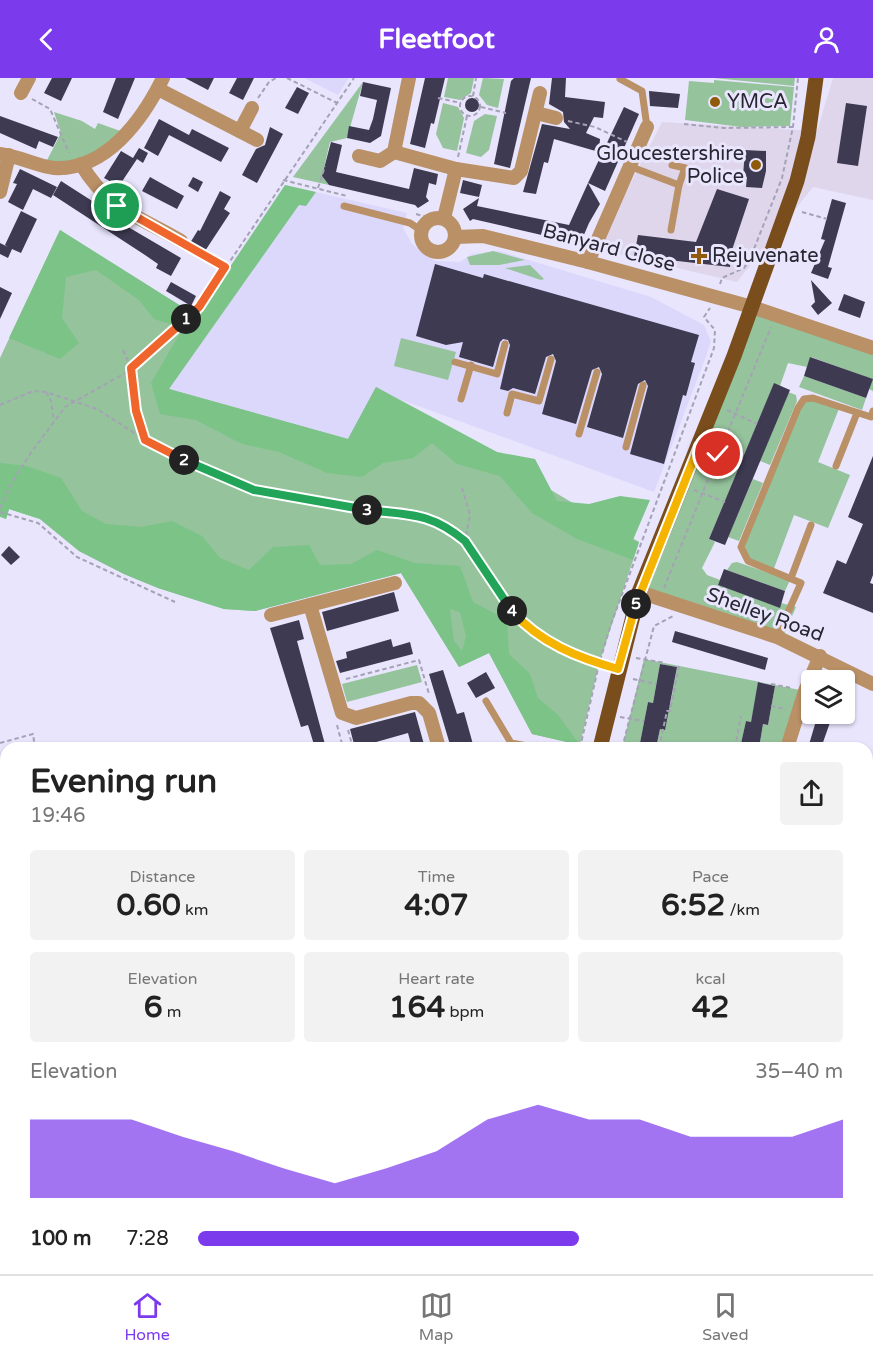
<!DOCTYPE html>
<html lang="en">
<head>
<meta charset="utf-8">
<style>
	:root { --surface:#fff; --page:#f2f2f2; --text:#222; --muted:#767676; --line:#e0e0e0; --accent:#7c3aed }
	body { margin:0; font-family:"Varela Round",sans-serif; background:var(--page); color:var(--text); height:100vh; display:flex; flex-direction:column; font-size:22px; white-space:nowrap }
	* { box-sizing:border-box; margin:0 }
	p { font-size:20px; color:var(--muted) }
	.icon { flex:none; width:33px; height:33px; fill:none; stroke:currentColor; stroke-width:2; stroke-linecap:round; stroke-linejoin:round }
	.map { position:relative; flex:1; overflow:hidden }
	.drawer { position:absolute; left:0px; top:664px; width:873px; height:532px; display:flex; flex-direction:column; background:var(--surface); border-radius:18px 18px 0 0; box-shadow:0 2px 4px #0004 }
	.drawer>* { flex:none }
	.tools { position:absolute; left:801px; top:592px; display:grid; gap:12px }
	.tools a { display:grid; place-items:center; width:54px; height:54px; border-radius:6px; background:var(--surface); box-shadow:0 2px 4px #0004; font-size:30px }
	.pin { position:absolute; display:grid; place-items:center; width:51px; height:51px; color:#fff; margin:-26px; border:3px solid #fff; border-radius:50%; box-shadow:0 2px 6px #0007 }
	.km { position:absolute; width:30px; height:30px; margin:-15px; border-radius:50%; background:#222; color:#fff; font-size:16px; line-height:30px; text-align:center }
	.round { display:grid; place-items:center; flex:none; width:63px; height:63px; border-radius:6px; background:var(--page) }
	.headline { display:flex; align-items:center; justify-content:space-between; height:102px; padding:0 30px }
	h1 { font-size:33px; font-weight:700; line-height:45px }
	.stats { display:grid; grid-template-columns:repeat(3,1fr); gap:9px; height:102px; padding:6px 30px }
	.stats div { display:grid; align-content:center; border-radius:6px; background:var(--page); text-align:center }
	.stats b { font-size:30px; font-weight:700 }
	.stats small { font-size:16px; font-weight:400 }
	.stats p { font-size:16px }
	.chart { height:168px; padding:12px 30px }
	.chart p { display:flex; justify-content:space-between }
	.chart svg { width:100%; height:108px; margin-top:6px; fill:var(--accent); opacity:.7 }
	ul { padding:0 30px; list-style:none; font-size:20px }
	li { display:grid; grid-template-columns:96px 72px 1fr; align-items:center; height:45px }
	li i { height:15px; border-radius:8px; background:var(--accent) }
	header { display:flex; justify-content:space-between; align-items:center; height:78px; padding:0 30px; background:var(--accent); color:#fff; font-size:27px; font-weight:700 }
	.dock { display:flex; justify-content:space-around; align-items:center; height:84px; border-top:2px solid var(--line); background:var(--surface); font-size:16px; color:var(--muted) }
	.dock a { display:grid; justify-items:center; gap:3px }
	.dock .active { color:var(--accent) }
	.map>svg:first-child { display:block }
	.commercial { fill:#dfd6eb }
	.built { fill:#dcd8fc }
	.green { fill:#95c39c }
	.forest { fill:#7cc388; fill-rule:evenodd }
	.water { fill:#4bc3da; stroke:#4094a7; stroke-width:1.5 }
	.building { fill:#3e3a52 }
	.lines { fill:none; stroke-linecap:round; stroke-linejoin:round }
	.path { stroke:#a5a2b6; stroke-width:2; stroke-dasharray:4.5 3; stroke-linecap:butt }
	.lane { stroke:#ba9066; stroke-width:7 }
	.street { stroke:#ba9066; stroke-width:14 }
	.primary { stroke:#794e1c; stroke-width:15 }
	.highway { stroke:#5b3a16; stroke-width:18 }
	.split-1-casing { stroke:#fff; stroke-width:12 }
	.split-2-casing { stroke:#fff; stroke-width:12 }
	.split-3-casing { stroke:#fff; stroke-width:12 }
	.split-4-casing { stroke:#fff; stroke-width:12 }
	.split-5-casing { stroke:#fff; stroke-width:12 }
	.split-6-casing { stroke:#fff; stroke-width:12 }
	.split-1 { stroke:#f0652b; stroke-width:8 }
	.split-2 { stroke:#f0652b; stroke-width:8 }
	.split-3 { stroke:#22a559; stroke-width:8 }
	.split-4 { stroke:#22a559; stroke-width:8 }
	.split-5 { stroke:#f5b400; stroke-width:8 }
	.split-6 { stroke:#f5b400; stroke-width:8 }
	.poi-dot { fill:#8f5b0a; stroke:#e8e5fd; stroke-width:2 }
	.labels { text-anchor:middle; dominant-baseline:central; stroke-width:6; stroke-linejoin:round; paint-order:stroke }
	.poi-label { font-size:20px; fill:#282631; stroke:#e8e5fd; text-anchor:start }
	.street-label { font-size:20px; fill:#282631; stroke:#e8e5fd }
</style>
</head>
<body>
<header><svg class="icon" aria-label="back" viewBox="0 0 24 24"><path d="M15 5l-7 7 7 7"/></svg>Fleetfoot<svg class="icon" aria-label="person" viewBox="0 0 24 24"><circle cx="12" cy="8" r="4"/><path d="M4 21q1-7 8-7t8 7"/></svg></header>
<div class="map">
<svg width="873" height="1196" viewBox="0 0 873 1196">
	<rect width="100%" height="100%" fill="#e8e5fd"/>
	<polygon class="commercial" points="833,0 873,0 873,122 813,109 737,204 597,171 662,44 817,53"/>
	<g class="built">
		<polygon points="304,0 349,0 338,17"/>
		<polygon points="285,107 407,135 403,150 412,166 435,183 460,184 472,176 499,173 651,219 704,247 711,263 705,281 654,414 377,313 348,361 169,311"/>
	</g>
	<g class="green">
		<polygon points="448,0 474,0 471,15 460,22 444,19"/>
		<polygon points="483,0 504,1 498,30 487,27 479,17"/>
		<polygon points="714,0 795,0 794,8"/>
		<polygon points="714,2 794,9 790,48 742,49 685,42 689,3 714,5"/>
		<polygon points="363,4 347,60 330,64 322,98 329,107 293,99"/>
		<polygon points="443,25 458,29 464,40 457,73 443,70 436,56"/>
		<polygon points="54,34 82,43 95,51 98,45 126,55 98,79 44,88 61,55"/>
		<polygon points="485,36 497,38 489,72 481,79 466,75 474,43"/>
		<polygon points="60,152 197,239 169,311 348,361 376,309 639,464 599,586 580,667 532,656 489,575 459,589 401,495 255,533 224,531 158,510 124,496 79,473 40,441 9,431 6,441 0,439 0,280"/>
		<polygon points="493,173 525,182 499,187 470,187 467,179"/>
		<polygon points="530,187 544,201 541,202 505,190"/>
		<polygon points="752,229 873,270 873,313 869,311 872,301 811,279 807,289 788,285 780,308 774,306 709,461 715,464 702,490 707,497 720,502 718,507 779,529 781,525 796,529 782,561 640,514"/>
		<polygon points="401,260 456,274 448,302 394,288"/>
		<polygon points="804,298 866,320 862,332 799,309"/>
		<polygon points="788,314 796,317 797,323 770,387 760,383"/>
		<polygon points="804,321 840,328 818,384 850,397 828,450 794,437 773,493 748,483 741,469"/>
		<polygon points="753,401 763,405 739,463 728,459"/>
		<polygon points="737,484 790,502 785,513 727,492 732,485"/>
		<polygon points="644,581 805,613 787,670 759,670 763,646 768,647 775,608 759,604 751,644 746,643 740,670 656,670 665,627 670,628 677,589 660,586 653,625 648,624 639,670 622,670"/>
		<polygon points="417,587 422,604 347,624 342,606"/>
		<polygon points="867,1100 873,1103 873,1196 847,1191 867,1191"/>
		<polygon points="202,1191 314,1191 319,1196 205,1196"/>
		<polygon points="525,1191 605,1191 599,1196 531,1196"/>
		<polygon points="710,1191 761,1191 767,1196 727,1196"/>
	</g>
	<g class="forest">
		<polygon points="285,107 316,114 306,128 299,127 169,311 348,361 376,309 497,374 535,381 557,423 589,426 620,418 650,422 633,462 639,464 633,482 577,461 532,435 500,398 457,386 432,365 413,380 383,385 362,399 327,395 279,374 242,366 196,342 160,336 151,305 183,250 154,241 139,222 96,192 66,199 62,240 79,265 60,281 9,260 60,152 197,238"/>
		<path d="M0 385 27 388 61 400 82 433 106 446 141 449 172 443 202 458 220 480 249 492 273 469 309 467 320 487 351 486 377 472 415 485 460 488 473 524 507 542 509 576 530 596 538 620 558 637 580 667 532 656 489 575 459 589 401 495 255 533 224 531 158 510 124 496 79 473 40 441 9 431 6 441 0 438ZM450 531 460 534 466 558 462 573 454 563Z"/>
	</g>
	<polygon class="water" points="224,1191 271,1191 291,1196 229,1196"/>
	<g class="building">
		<polygon points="52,0 72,0 61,23 44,15"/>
		<polygon points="116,0 135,0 118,41 103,34"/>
		<polygon points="185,0 214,0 208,12"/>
		<polygon points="237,0 254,0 243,22 229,15"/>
		<polygon points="425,0 445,0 434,46 431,45 425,70 410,66"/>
		<polygon points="514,0 531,0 510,90 494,86 511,3"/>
		<polygon points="552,0 566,0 565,19 605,24 603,40 594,39 586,55 600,61 599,74 554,61 548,85 544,84 536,116 523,114 542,46 570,51 564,44 563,34 549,26"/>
		<polygon points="363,4 391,10 381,58 370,65 347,60 349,48 369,52 373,41 377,22 360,18"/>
		<polygon points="297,9 309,15 298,36 285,30"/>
		<polygon points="649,13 680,16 678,30 650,28"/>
		<circle cx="472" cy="27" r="7"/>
		<polygon points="846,25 867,28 858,88 837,85"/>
		<polygon points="624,29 639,36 605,113 588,105"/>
		<polygon points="0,38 58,59 53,69 39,63 36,71 0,55"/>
		<polygon points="159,41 189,57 192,51 229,70 221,84 169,57 158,78 144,70"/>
		<polygon points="270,49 283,56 257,105 242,97 256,71 265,67"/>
		<polygon points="331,64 342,67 336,94 409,111 414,90 438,96 436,107 429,105 426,119 429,123 418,130 415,127 329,107 322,98"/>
		<polygon points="139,70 148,75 143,85 137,81 119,108 104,100 121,73 133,80"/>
		<polygon points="745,72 766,73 766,93 762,110 746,109 747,99 743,98"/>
		<polygon points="20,91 57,109 51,120 33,111 23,132 8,124 17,106 13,105"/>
		<polygon points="150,99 184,118 177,131 142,113"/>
		<polygon points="193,99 203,104 198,114 188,108"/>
		<polygon points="463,102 482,107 479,119 460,115"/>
		<polygon points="61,103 125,144 123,146 181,180 171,198 156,190 158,186 145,177 53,117"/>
		<polygon points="588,105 600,126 589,145 583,159 585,162 574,167 572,164 473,141 470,143 463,131 479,120 477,128 569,147"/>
		<polygon points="717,111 749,121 732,172 730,189 634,178 638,157 696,164"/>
		<polygon points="220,113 231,119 224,131 230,135 205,173 190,165 198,152 200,153"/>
		<polygon points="832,121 846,125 828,189 832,190 828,201 811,195 825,162 821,161"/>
		<polygon points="21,133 37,141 21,175 12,171 8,180 0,176 0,165 8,169 5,167"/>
		<polygon points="435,186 483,200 484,196 699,257 691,284 695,285 686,318 683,317 664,386 630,376 648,308 645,302 638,306 623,360 587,349 602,296 599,289 592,292 576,346 542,336 556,283 553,276 546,279 535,316 513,310 508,313 500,311 510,267 508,262 503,261 500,264 493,289 459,279 463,264 446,267 416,258"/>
		<polygon points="811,202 832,225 818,237 811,228 815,224"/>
		<polygon points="171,204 196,218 191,228 166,213"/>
		<polygon points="0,209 12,215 0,241"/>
		<polygon points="844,216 865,224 860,240 838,232"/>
		<polygon points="810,279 873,301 866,320 804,298"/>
		<polygon points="774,305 790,312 725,467 709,461"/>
		<polygon points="873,378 873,497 870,505 873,506 873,535 823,515 837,482 846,486 863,446 848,439"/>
		<polygon points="9,468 20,479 11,487 1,477"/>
		<polygon points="724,491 785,513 780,530 718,507"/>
		<polygon points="394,514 399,533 327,553 322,534"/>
		<polygon points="299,542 304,561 297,563 326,670 315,670 308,647 301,649 270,550"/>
		<polygon points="675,553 768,580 765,592 672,564"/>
		<polygon points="391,561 393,569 410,564 413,576 340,595 336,583 347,580 346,574"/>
		<polygon points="660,586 677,589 665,652 660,651 656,670 639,670 648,624 653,625"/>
		<polygon points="443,592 457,636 464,634 474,670 451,670 429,596"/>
		<polygon points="486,594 495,610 476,620 467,605"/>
		<polygon points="758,604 775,608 768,647 763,646 759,670 740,670 746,643 751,644"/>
		<polygon points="415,634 425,670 412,670 408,655 355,670 350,651"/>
		<polygon points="818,636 833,636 821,670 808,670"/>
	</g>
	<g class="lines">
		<g class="path">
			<polyline points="287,0 337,25"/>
			<polyline points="473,18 476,0"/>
			<circle cx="470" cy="28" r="10"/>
			<polyline points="258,20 269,4 276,0"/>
			<polyline points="438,20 461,25"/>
			<polyline points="32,21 50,31 69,75"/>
			<polyline points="481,29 506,35"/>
			<polyline points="568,43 595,49 627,64"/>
			<polyline points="684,46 724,50 793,49"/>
			<polyline points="458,79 467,38"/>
			<polyline points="283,102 347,118"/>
			<polyline points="318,110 325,88"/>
			<polyline points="802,134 827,141"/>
			<polyline points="416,136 431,140"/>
			<polyline points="191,170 225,189"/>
			<polyline points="720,206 722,200 744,190 750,181 782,100 793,49 798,0"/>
			<polyline points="123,272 131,290 136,334 145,362"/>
			<polyline points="46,314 51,323 54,343"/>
			<polyline points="0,327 33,313 46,314 97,331 145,362 236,406 339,429 427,439 465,463 514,536 559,569 578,580 607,588"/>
			<polyline points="727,332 757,346"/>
			<polyline points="722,368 771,249"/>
			<polyline points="462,410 470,437 465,463"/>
			<polyline points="694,412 725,424"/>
			<polyline points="0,430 10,408 30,376 65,329 127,294 199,229 354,0"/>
			<polyline points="0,434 38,445 77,479 175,524"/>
			<polyline points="664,510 715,384"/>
			<polyline points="636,580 665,585"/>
			<polyline points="346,601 419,582 429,616"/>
			<polyline points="633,601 656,606"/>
			<polyline points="771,606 792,610"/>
			<polyline points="771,628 786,631"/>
			<polyline points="620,639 644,643"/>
			<polyline points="337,647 343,670"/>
			<polyline points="348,652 353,670"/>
			<polyline points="0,665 33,656 35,670"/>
			<polyline points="760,666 774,668"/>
			<polyline points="580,670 599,586 611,546 714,270 715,252 704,239 710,230"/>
			<polyline points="622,670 654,548 673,538"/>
			<polyline points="659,670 667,633 670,633 679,588"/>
			<polyline points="735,670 741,638"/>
			<polyline points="869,1049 873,1041"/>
			<polyline points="0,1146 2,1145"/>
			<polyline points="867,1155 873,1156"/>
			<polyline points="867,1180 873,1183"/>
			<polyline points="870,1181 873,1173"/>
			<polyline points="867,1184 867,1190"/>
			<polyline points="0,1185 6,1184"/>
			<polyline points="38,1191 38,1196"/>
			<polyline points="404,1191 407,1196"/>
			<polyline points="686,1191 700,1196"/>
			<polyline points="710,1191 727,1196"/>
			<polyline points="43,1196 50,1191"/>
			<polyline points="410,1196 425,1191"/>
			<polyline points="488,1196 489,1191"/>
		</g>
		<g class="lane">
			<polyline points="620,1 642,13 647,49"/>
			<polyline points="672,87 685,90"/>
			<polyline points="629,88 679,107 671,152"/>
			<polyline points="679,107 685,90 701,95"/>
			<polyline points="344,128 410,145 422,153"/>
			<polyline points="455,284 497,296 505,266"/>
			<polyline points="461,321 471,287"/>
			<polyline points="507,335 512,316 539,323 551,281"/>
			<polyline points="579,356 597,294"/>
			<polyline points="699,368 718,376"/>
			<polyline points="626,369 643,307"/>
			<polyline points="836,388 857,335"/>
			<polyline points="791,500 811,447"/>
			<polyline points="777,559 801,505 748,483 741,469 798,330 804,321 813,320 871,339 873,333"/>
			<polyline points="486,623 511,665 538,670"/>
			<polyline points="0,790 6,792"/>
			<polyline points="148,1191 151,1196"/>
		</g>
		<g class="street">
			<polyline points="158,11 257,62"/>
			<polyline points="21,15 29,0"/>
			<polyline points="536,35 556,40"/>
			<polyline points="240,53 252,30"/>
			<polyline points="394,74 409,0"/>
			<path d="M0 76C19 78 36 88 54 90 106 93 143 41 163 0"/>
			<polyline points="359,78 380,83 394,74 456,91 514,100 521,93 540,15"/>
			<path d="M81 86C108 132 139 138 181 163"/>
			<polyline points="0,114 9,77"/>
			<polyline points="444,140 456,91"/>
			<circle cx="438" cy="157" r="17"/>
			<polyline points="455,159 483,158 588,184 752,229 873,270"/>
			<polyline points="588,184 647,49"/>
			<polyline points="639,514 777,559 873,606"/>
			<polyline points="310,527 342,635 356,640 411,625 419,625 429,635 439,670"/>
			<polyline points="271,537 395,505"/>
			<polyline points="787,670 805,613 820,578"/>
			<polyline points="867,962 873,955"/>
			<polyline points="867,1062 873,1066"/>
			<polyline points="15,1196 23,1191"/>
		</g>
		<polyline class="primary" points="600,670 639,514 734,278 797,103 808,59 816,0"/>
		<g class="highway">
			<polyline points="509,1191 512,1196"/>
			<polyline points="663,1191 669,1196"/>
			<polyline points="443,1196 452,1191"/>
			<polyline points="611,1196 615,1191"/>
		</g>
	</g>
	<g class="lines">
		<g class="split-1-casing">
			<polyline id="split-1" points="117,128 225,189 199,229 186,241"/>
		</g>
		<g class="split-2-casing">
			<polyline id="split-2" points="184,382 145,362 136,333 131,290 186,241"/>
		</g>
		<g class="split-3-casing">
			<polyline id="split-3" points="184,382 254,412 367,432"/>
		</g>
		<g class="split-4-casing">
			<path id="split-4" d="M367 432C409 437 430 434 465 463L512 533"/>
		</g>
		<g class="split-5-casing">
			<path id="split-5" d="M512 533C540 565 579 580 618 591L636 526"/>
		</g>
		<g class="split-6-casing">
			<polyline id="split-6" points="636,526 699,368 718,376"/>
		</g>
		<use href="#split-1" class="split-1"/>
		<use href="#split-2" class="split-2"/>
		<use href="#split-3" class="split-3"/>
		<use href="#split-4" class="split-4"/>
		<use href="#split-5" class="split-5"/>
		<use href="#split-6" class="split-6"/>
	</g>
	<g class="poi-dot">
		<circle cx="715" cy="24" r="6"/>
		<circle cx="756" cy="87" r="6"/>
		<path d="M696 169h6v6h6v6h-6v6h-6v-6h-6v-6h6z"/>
	</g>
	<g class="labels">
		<g class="poi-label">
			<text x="727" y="24">YMCA</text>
			<text x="744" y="76" text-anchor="end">Gloucestershire<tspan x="744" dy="23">Police</tspan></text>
			<text x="712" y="178">Rejuvenate</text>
		</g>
		<g class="street-label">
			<text transform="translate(609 170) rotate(15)">Banyard Close</text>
			<text transform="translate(765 537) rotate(20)">Shelley Road</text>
		</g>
	</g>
</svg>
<div class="tools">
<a><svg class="icon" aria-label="layers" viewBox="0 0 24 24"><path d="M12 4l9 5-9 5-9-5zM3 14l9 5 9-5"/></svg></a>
</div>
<div class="pin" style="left:117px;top:128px;background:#1e9e55"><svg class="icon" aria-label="arrive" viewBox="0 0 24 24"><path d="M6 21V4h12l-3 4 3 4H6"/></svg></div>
<div class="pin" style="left:718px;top:376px;background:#d93025"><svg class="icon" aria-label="check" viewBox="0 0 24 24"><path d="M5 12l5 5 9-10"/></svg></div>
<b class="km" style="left:186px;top:241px">1</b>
<b class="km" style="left:184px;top:382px">2</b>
<b class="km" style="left:367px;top:432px">3</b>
<b class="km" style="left:512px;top:533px">4</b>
<b class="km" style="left:636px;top:526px">5</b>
<section class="drawer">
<div class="headline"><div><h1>Evening run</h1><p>19:46</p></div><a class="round"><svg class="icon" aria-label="share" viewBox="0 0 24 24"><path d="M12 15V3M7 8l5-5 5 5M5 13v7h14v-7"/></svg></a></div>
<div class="stats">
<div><p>Distance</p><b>0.60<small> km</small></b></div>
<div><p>Time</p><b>4:07</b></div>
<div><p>Pace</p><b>6:52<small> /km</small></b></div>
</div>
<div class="stats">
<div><p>Elevation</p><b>6<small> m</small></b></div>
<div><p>Heart rate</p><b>164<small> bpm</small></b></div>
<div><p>kcal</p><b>42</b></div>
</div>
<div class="chart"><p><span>Elevation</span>35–40 m</p>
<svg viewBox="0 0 160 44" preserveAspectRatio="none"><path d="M0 44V12L10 12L20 12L30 19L40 25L50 32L60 38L70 32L80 25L90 12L100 6L110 12L120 12L130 19L140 19L150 19L160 12V44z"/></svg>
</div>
<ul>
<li><b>100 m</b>7:28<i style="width:59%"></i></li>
</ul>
</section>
</div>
<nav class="dock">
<a class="active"><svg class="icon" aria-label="home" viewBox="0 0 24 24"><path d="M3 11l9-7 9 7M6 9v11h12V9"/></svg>Home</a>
<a><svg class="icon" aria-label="map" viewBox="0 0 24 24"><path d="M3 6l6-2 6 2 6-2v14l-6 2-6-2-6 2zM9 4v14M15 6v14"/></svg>Map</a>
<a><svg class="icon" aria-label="saved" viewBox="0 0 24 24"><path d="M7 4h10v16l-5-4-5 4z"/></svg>Saved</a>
</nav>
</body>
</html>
